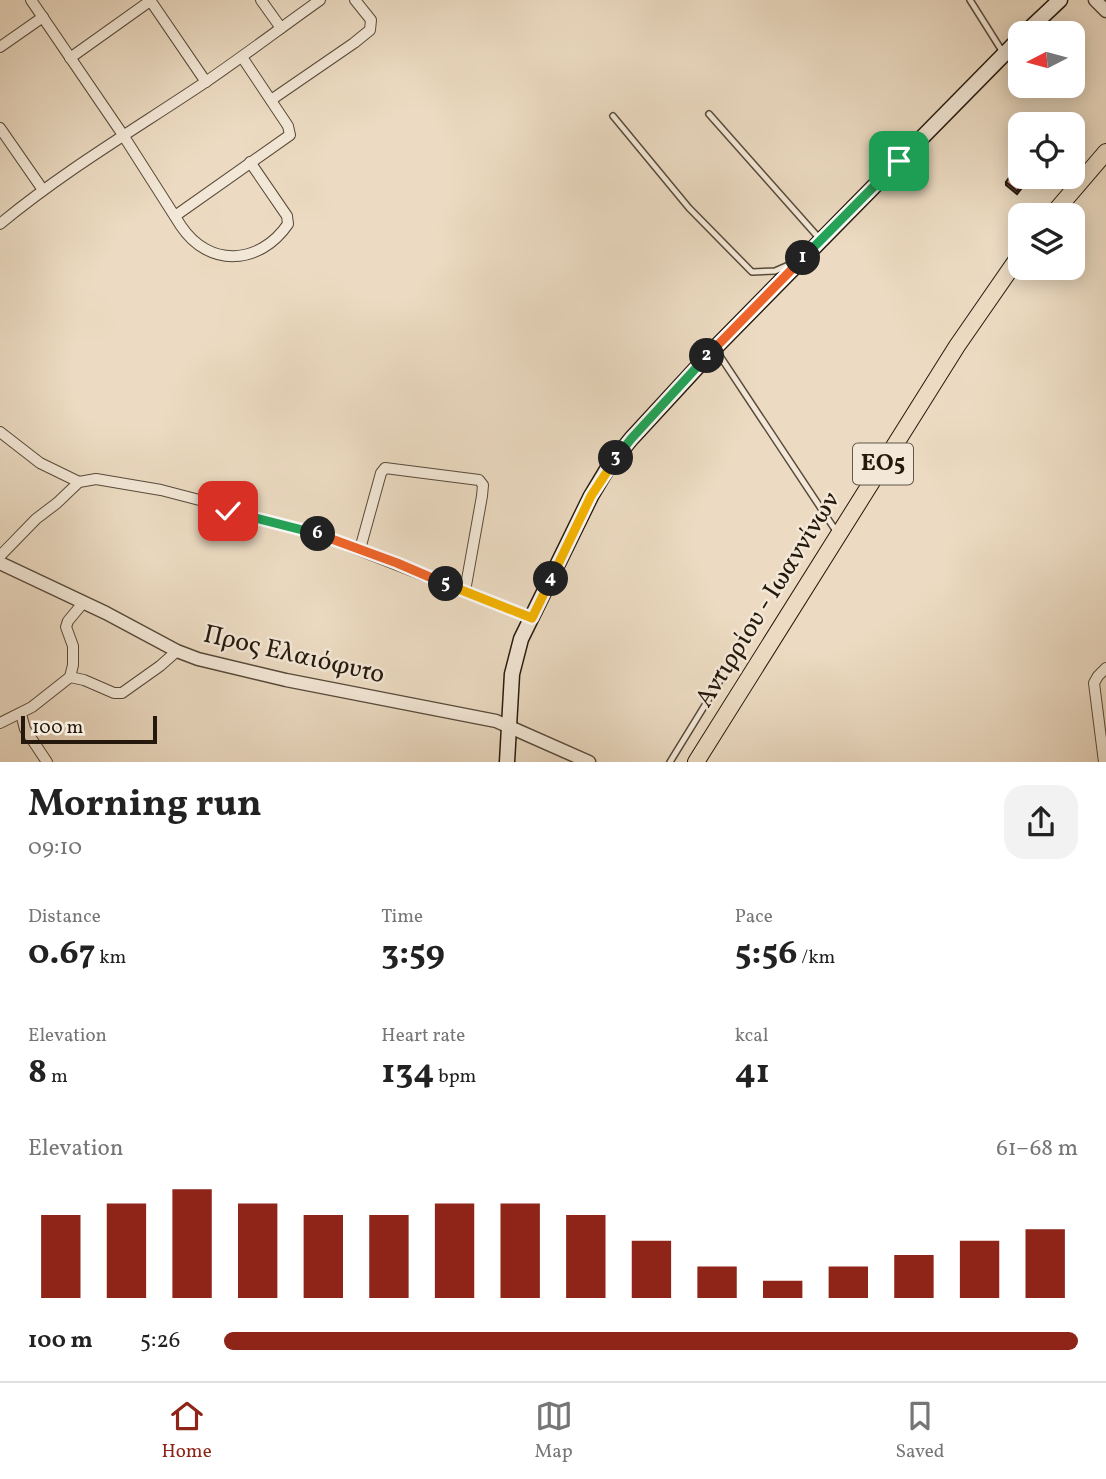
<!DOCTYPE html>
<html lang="en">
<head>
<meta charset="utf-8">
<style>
	:root { --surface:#fff; --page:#f2f2f2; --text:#222; --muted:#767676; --line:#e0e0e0; --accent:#8f2418 }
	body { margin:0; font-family:Vollkorn,serif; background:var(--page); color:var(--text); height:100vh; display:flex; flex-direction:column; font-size:26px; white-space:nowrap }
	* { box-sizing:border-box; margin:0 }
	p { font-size:23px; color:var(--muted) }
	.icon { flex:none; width:38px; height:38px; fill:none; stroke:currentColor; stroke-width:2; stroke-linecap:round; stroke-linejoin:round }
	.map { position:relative; height:762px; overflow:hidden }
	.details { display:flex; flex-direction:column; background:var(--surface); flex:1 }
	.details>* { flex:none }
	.needle { width:46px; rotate:264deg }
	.controls { position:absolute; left:1008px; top:21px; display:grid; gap:14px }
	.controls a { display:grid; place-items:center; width:77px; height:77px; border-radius:14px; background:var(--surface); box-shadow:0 4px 18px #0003; font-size:35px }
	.scale { position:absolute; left:21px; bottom:18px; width:136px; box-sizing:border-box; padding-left:7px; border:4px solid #25190d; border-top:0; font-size:19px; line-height:24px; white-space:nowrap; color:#25190d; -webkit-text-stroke:5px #f3e8d7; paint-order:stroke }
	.pin { position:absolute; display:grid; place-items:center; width:60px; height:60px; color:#fff; margin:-30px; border-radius:14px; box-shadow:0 4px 10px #0006 }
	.km { position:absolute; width:35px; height:35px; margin:-18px; border-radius:50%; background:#222; color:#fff; font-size:19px; line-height:35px; text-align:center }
	.round { display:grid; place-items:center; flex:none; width:74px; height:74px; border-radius:21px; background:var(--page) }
	.overview { display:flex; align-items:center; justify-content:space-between; height:119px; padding:0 28px }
	h1 { font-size:38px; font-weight:700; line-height:52px }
	.metrics { display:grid; grid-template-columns:repeat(3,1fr); gap:10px; height:119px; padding:7px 28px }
	.metrics div { display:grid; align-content:center }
	.metrics b { font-size:35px; font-weight:700 }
	.metrics small { font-size:19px; font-weight:400 }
	.metrics p { font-size:19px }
	.chart { height:196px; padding:14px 28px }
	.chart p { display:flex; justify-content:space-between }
	.chart svg { width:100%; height:126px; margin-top:7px; stroke:var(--accent); stroke-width:6 }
	ul { padding:0 28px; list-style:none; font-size:23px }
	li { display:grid; grid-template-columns:112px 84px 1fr; align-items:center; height:52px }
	li i { height:18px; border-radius:9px; background:var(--accent) }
	.menu { display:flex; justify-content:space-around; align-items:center; height:98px; border-top:2px solid var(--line); background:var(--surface); font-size:19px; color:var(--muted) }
	.menu a { display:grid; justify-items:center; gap:4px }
	.menu .active { color:var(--accent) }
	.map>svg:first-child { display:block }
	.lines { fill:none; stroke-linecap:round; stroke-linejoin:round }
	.service-casing { stroke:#574a3a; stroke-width:8 }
	.minor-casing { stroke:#574a3a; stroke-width:12 }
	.tertiary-casing { stroke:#574a3a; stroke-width:15 }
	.secondary-casing { stroke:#25190d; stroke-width:17 }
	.primary-casing { stroke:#25190d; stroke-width:18 }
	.service { stroke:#f3e8d7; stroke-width:5 }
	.minor { stroke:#f3e8d7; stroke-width:10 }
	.tertiary { stroke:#f3e8d7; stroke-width:12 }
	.secondary { stroke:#f3e8d7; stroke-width:14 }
	.primary { stroke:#ecdbc2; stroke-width:16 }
	.wall { fill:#bc8476; stroke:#25190d; stroke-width:2 }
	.building { fill:#db9989; stroke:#25190d; stroke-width:2 }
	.split-1-casing { stroke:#fff; stroke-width:14 }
	.split-2-casing { stroke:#fff; stroke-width:14 }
	.split-3-casing { stroke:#fff; stroke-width:14 }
	.split-4-casing { stroke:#fff; stroke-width:14 }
	.split-5-casing { stroke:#fff; stroke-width:14 }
	.split-6-casing { stroke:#fff; stroke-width:14 }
	.split-7-casing { stroke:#fff; stroke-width:14 }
	.split-1 { stroke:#22a559; stroke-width:9 }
	.split-2 { stroke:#f0652b; stroke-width:9 }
	.split-3 { stroke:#22a559; stroke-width:9 }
	.split-4 { stroke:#f5b400; stroke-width:9 }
	.split-5 { stroke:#f5b400; stroke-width:9 }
	.split-6 { stroke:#f0652b; stroke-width:9 }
	.split-7 { stroke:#22a559; stroke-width:9 }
	.labels { text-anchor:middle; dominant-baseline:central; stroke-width:5; stroke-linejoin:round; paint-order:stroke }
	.shield { fill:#f3e8d7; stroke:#63574a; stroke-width:2 }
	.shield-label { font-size:24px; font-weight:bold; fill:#25190d }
	.street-label { font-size:26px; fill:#25190d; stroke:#f3e8d7 }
</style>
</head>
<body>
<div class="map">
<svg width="1106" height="762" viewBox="0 0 1106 762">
	<rect width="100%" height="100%" fill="#ecdbc2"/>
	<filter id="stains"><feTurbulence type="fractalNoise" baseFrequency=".00286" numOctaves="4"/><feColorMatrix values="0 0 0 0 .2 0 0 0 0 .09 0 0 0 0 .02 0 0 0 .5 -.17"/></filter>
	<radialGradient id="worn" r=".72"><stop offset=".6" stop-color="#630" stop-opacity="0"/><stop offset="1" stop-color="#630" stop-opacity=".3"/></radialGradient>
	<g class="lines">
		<g class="service-casing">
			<g id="service">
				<polyline points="970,0 1004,54"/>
				<polyline points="709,114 819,238"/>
				<polyline points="613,116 689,208 752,272 775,271 791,264"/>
				<polyline points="716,350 836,531"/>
				<polyline points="670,762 753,627"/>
			</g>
		</g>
		<g class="minor-casing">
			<g id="minor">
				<path d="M31 0 123 135 181 226C209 268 260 265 288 224L287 216 250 162"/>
				<polyline points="150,0 206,82"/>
				<polyline points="261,0 281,28"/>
				<polyline points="0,47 43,17"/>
				<polyline points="70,58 150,1"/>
				<polyline points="271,100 354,43 370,30 371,20 355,0"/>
				<polyline points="0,128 43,190"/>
				<polyline points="175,216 290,135 288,126 242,57"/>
				<path d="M0 224C65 170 137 128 207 81 245 55 282 27 320 0"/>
				<polyline points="0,432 40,463 79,482"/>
				<polyline points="360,549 381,473 385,468 479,480 483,485 482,496 465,591"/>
				<polyline points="0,556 36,519 57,503 79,482 96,479 161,490 211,503 239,514 323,536 532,618"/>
				<polyline points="70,677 84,680 114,693 122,693 160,666 177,651"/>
				<polyline points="21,714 25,729 47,762"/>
				<polyline points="0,723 32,707 70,677 73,665 73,646 66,627 68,621 83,603"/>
				<polyline points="1104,762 1094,683 1098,676 1106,668"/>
			</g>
		</g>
		<g class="tertiary-casing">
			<g id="tertiary">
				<polyline points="1095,0 1106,11"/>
				<polyline points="0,563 106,613 177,651 198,659 286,680 496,721 589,762"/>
			</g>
		</g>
		<g class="secondary-casing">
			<g id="secondary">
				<polyline points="1025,33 1060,0"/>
				<polyline points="507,762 512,674 521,639 591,496 609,466 631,439 715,348 1020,38"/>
			</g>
		</g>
		<g class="primary-casing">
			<g id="primary">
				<polyline points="1052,215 1106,152"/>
				<polyline points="696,762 957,346 1020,255"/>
			</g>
		</g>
		<use href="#service" class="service"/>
		<use href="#minor" class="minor"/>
		<use href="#tertiary" class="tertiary"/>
		<use href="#secondary" class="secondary"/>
		<use href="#primary" class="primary"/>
	</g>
	<polygon class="wall" points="1006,182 1025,184 1017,194 1006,185"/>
	<polygon class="building" points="1013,172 1025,181 1017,191 1006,182"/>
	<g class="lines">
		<g class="split-1-casing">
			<polyline id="split-1" points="803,258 899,161"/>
		</g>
		<g class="split-2-casing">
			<polyline id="split-2" points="707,356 803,258"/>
		</g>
		<g class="split-3-casing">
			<polyline id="split-3" points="616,458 631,439 707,356"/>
		</g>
		<g class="split-4-casing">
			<polyline id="split-4" points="551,579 591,496 616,458"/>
		</g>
		<g class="split-5-casing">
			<polyline id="split-5" points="446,584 532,618 551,579"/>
		</g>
		<g class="split-6-casing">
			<polyline id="split-6" points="318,534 397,563 446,584"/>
		</g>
		<g class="split-7-casing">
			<polyline id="split-7" points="228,511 318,534"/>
		</g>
		<use href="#split-1" class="split-1"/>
		<use href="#split-2" class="split-2"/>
		<use href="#split-3" class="split-3"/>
		<use href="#split-4" class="split-4"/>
		<use href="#split-5" class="split-5"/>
		<use href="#split-6" class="split-6"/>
		<use href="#split-7" class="split-7"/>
	</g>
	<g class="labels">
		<rect class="shield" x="853" y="443.5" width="60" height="41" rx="5"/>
		<g class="shield-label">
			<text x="883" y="464">ΕΟ5</text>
		</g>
		<g class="street-label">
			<text transform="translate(768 600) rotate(-58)">Αντιρρίου - Ιωαννίνων</text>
			<text transform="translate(294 655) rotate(13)">Προς Ελαιόφυτο</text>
		</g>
	</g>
	<rect width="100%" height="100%" filter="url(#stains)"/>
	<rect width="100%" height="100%" fill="url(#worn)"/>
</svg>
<div class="controls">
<a><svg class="needle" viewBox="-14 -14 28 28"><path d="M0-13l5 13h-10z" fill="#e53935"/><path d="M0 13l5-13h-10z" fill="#767676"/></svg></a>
<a><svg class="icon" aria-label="locate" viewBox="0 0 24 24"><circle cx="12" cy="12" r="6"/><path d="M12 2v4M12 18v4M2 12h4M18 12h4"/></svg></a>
<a><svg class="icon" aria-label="layers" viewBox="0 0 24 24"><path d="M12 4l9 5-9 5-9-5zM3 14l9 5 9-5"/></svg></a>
</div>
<div class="scale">100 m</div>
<div class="pin" style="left:899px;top:161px;background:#1e9e55"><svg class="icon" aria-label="arrive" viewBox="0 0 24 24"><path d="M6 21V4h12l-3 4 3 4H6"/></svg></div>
<div class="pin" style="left:228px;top:511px;background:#d93025"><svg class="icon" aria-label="check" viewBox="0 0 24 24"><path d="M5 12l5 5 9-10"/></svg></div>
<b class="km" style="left:803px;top:258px">1</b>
<b class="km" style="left:707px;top:356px">2</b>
<b class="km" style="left:616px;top:458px">3</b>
<b class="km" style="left:551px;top:579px">4</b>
<b class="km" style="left:446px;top:584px">5</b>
<b class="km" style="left:318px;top:534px">6</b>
</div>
<section class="details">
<div class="overview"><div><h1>Morning run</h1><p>09:10</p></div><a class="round"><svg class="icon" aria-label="share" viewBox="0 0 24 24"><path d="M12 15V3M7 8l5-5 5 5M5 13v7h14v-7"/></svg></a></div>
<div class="metrics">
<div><p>Distance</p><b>0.67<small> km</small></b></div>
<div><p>Time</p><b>3:59</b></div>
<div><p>Pace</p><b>5:56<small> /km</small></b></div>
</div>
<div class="metrics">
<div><p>Elevation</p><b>8<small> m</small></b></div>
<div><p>Heart rate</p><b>134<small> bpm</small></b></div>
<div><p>kcal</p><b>41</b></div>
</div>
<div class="chart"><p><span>Elevation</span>61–68 m</p>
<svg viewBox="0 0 160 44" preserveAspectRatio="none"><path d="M5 44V15M15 44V11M25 44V6M35 44V11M45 44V15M55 44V15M65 44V11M75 44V11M85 44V15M95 44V24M105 44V33M115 44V38M125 44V33M135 44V29M145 44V24M155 44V20"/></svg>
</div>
<ul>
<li><b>100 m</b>5:26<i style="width:100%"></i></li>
</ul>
</section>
<nav class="menu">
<a class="active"><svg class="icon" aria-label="home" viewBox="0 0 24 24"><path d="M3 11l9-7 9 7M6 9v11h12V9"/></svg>Home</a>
<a><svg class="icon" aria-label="map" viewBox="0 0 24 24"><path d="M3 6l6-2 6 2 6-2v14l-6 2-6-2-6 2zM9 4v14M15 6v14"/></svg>Map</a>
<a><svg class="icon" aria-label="saved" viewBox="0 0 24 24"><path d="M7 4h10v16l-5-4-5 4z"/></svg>Saved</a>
</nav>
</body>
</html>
